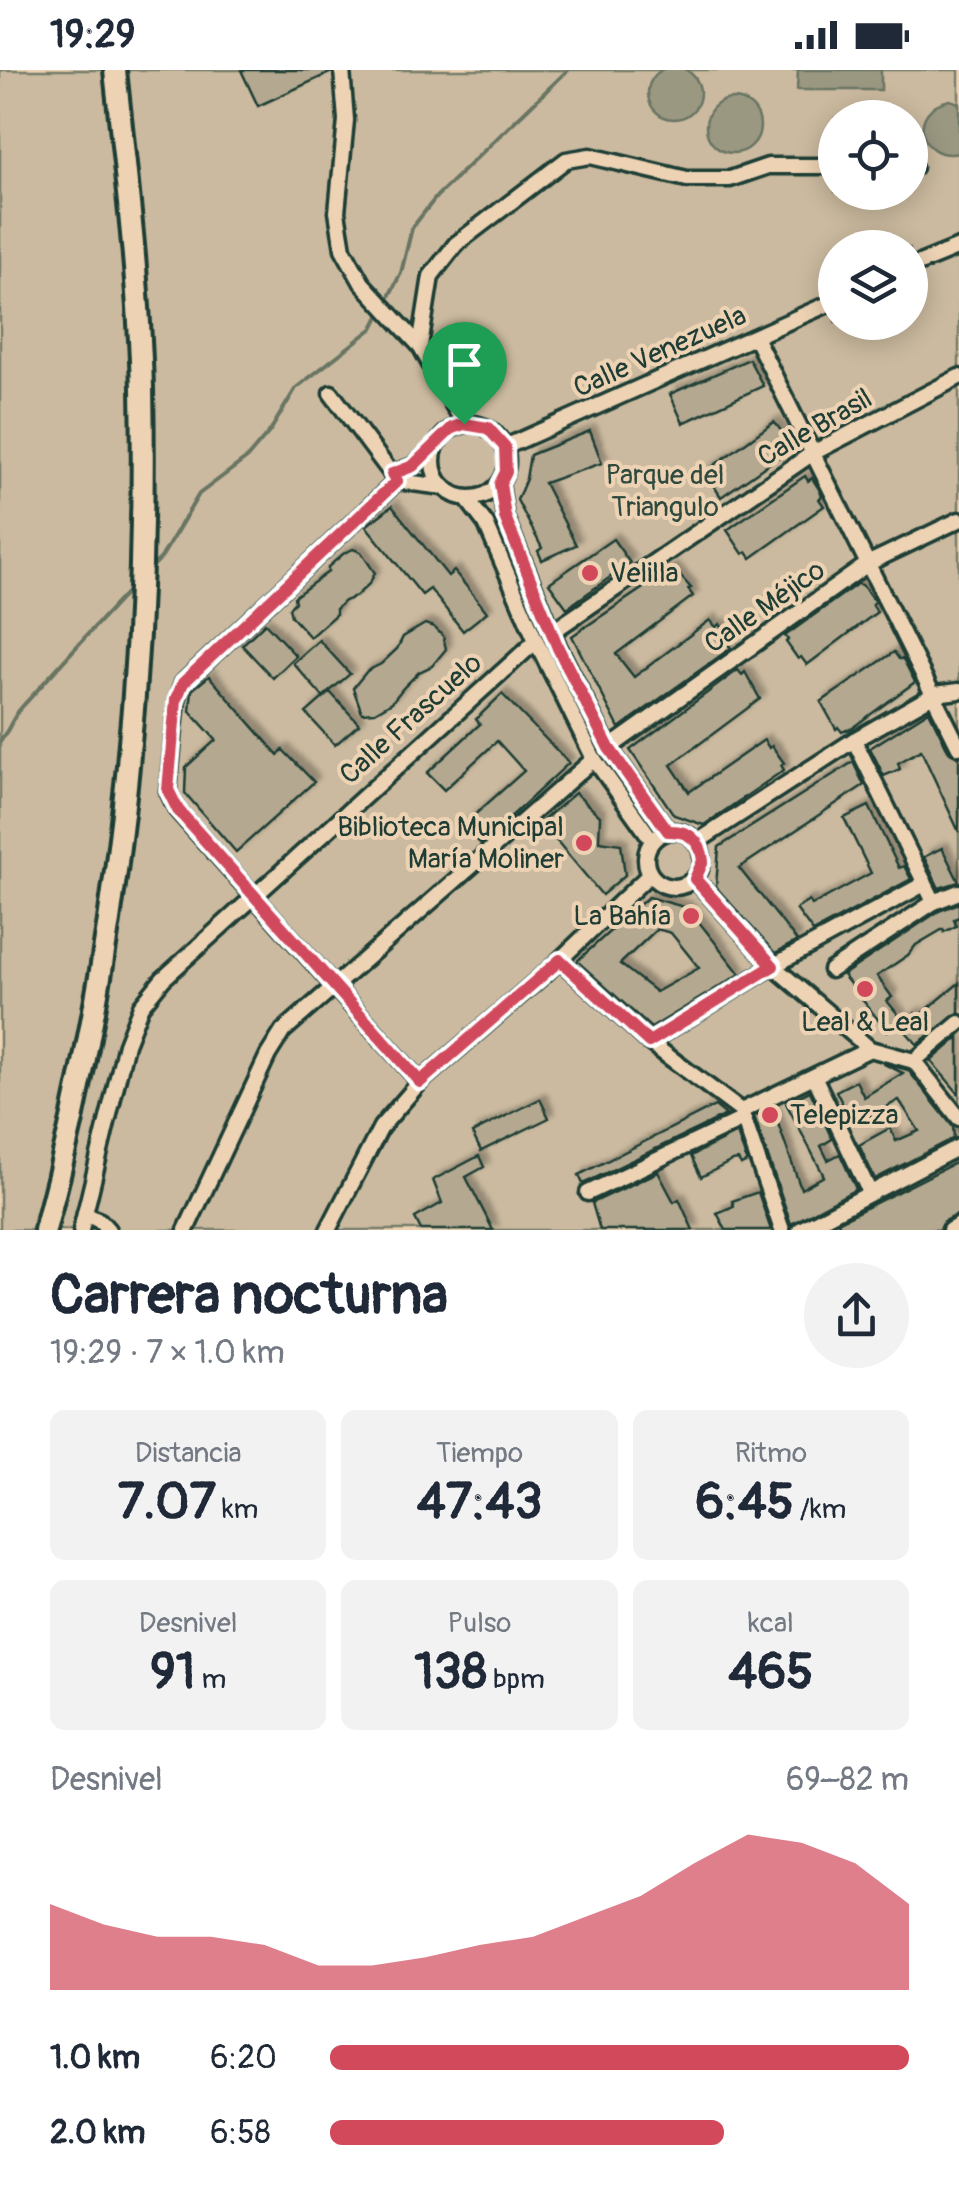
<!DOCTYPE html>
<html lang="es">
<head>
<meta charset="utf-8">
<style>
	:root { --surface:#fff; --page:#f2f2f3; --text:#1f2937; --muted:#747a83; --accent:#d1495b }
	body { margin:0; font-family:Pangolin,sans-serif; background:var(--page); color:var(--text); height:100vh; display:flex; flex-direction:column; font-size:38px; white-space:nowrap }
	* { box-sizing:border-box; margin:0 }
	p { font-size:32px; color:var(--muted) }
	.icon { flex:none; width:55px; height:55px; fill:none; stroke:currentColor; stroke-width:2; stroke-linecap:round; stroke-linejoin:round }
	.map { position:relative; height:1160px; overflow:hidden }
	.drawer { display:flex; flex-direction:column; background:var(--surface); flex:1 }
	.drawer>* { flex:none }
	.buttons { position:absolute; left:818px; top:30px; display:grid; gap:20px }
	.buttons a { display:grid; place-items:center; width:110px; height:110px; border-radius:50%; background:var(--surface); box-shadow:0 5px 25px #0003; font-size:50px }
	.pin { position:absolute; display:grid; place-items:center; width:85px; height:85px; color:#fff; margin:-102px -42px; border-radius:50% 50% 50% 0; rotate:-45deg; box-shadow:0 0 10px #0007 }
	.pin .icon { rotate:45deg }
	.round { display:grid; place-items:center; flex:none; width:105px; height:105px; border-radius:52px; background:var(--page) }
	.overview { display:flex; align-items:center; justify-content:space-between; height:170px; padding:0 50px }
	h1 { font-size:55px; font-weight:800; line-height:75px }
	.metrics { display:grid; grid-template-columns:repeat(3,1fr); gap:15px; height:170px; padding:10px 50px }
	.metrics div { display:grid; align-content:center; border-radius:15px; background:var(--page); text-align:center }
	.metrics b { font-size:50px; font-weight:800 }
	.metrics small { font-size:28px; font-weight:400 }
	.metrics p { font-size:28px }
	.chart { height:280px; padding:20px 50px }
	.chart p { display:flex; justify-content:space-between }
	.chart svg { width:100%; height:180px; margin-top:10px; fill:var(--accent); opacity:.7 }
	ul { padding:0 50px; list-style:none; font-size:32px }
	li { display:grid; grid-template-columns:160px 120px 1fr; align-items:center; height:75px }
	li i { height:25px; border-radius:12px; background:var(--accent) }
	.status { display:flex; justify-content:space-between; align-items:center; height:70px; padding:0 50px; background:var(--surface); direction:ltr }
	.status svg { height:28px; fill:currentColor }
	.map>svg:first-child { display:block }
	.green { fill:#cbba9f; stroke:#757c6a; stroke-width:2.5; fill-rule:evenodd }
	.water { fill:#9b9882; stroke:#697463; stroke-width:2.5 }
	.lines { fill:none; stroke-linecap:round; stroke-linejoin:round }
	.stream { stroke:#697463; stroke-width:4 }
	.building { fill:#b4a990; stroke:#1f3d34; stroke-width:2.5; fill-rule:evenodd; filter:url(#shadow) }
	.street-casing { stroke:#1f3d34; stroke-width:21 }
	.primary-casing { stroke:#1f3d34; stroke-width:28 }
	.street { stroke:#edd3b4; stroke-width:14 }
	.primary { stroke:#edd3b4; stroke-width:20 }
	.route-casing { stroke:#fff; stroke-width:20 }
	.route { stroke:#d1495b; stroke-width:12 }
	.poi-dot { fill:#d1495b; stroke:#edd3b4; stroke-width:4 }
	.labels { text-anchor:middle; dominant-baseline:central; stroke-width:8; stroke-linejoin:round; paint-order:stroke }
	.street-label { font-size:28px; fill:#1f3d34; stroke:#edd3b4 }
	.park-label { font-size:28px; fill:#304a3f; stroke:#edd3b4 }
	.poi-label { font-size:28px; fill:#1f3d34; stroke:#edd3b4; text-anchor:start }
</style>
</head>
<body>
<div class="status"><b>19:29</b><svg viewBox="0 0 49 12"><path d="M0 12V9h3v3zM5 12V6h3v6zM10 12V3h3v9zM15 12V0h3v12zM26 1h20v11H26zM47 4h2v5h-2z"/></svg></div>
<div class="map">
<svg width="959" height="1160" viewBox="0 0 959 1160">
	<defs>
		<filter id="shadow"><feDropShadow dx="5.5" dy="-5.5" stdDeviation="2.5" flood-color="#0004"/></filter>
	</defs>
	<rect width="100%" height="100%" fill="#edd3b4"/>
	<filter id="ink" filterUnits="userSpaceOnUse"><feTurbulence type="fractalNoise" baseFrequency=".01" numOctaves="2"/><feDisplacementMap in="SourceGraphic" scale="20" xChannelSelector="R" yChannelSelector="G"/><feConvolveMatrix kernelMatrix="1 2 1 2 8 2 1 2 1" color-interpolation-filters="sRGB"/></filter>
	<g filter="url(#ink)">
		<path class="green" d="M0 0H959V1160H0ZM835 48H910V122H835ZM835 178H910V252H835Z"/>
		<g class="water">
			<circle cx="674" cy="23" r="26"/>
			<polygon points="798,0 881,0 881,20 797,20"/>
			<circle cx="733" cy="56" r="27"/>
			<path d="M950 30 959 33V83C918 92 907 38 950 30Z"/>
		</g>
		<g class="lines">
			<g class="stream">
				<polyline points="385,234 401,203 412,158 437,126 568,0"/>
				<polyline points="150,499 161,488 199,424 247,388 270,361 296,318 373,258 381,242"/>
				<path d="M0 671C9 661 12 648 21 638 58 598 94 556 133 516"/>
			</g>
		</g>
		<g class="building">
			<polygon points="241,0 331,0 332,2 258,36"/>
			<polygon points="749,289 763,316 683,353 670,324"/>
			<polygon points="774,352 794,376 721,427 705,402"/>
			<polygon points="590,361 602,393 544,413 576,475 542,490 538,481 542,478 517,430 526,409 530,385"/>
			<polygon points="805,406 808,411 812,408 819,419 822,426 819,429 824,436 751,488 747,482 743,484 727,460"/>
			<polygon points="392,436 448,506 454,501 487,542 463,561 430,519 422,525 366,456"/>
			<polygon points="613,469 630,493 567,538 549,513"/>
			<polygon points="353,479 361,482 375,503 369,514 355,527 344,531 336,539 336,544 310,567 291,546 289,538 295,532 294,527 328,502 328,497 343,484"/>
			<polygon points="673,498 691,518 688,519 693,526 616,584 634,607 710,550 716,557 720,554 731,571 728,574 731,578 619,658 572,566"/>
			<polygon points="857,514 862,515 875,532 872,534 877,542 807,595 801,587 798,589 786,572 788,570 785,566"/>
			<polygon points="265,553 296,586 273,608 242,575"/>
			<polygon points="425,554 434,557 443,566 446,579 432,596 419,602 403,618 392,632 375,642 362,643 353,618 367,601 381,594 397,579 403,567"/>
			<polygon points="319,570 350,604 323,627 293,593"/>
			<polygon points="894,582 899,589 903,589 915,612 852,658 842,662 838,657 836,659 821,632"/>
			<polygon points="738,600 742,605 745,602 760,629 671,695 689,722 764,670 769,678 772,676 784,693 781,695 784,700 704,755 674,745 630,680"/>
			<polygon points="209,606 278,685 283,680 314,712 236,782 185,723 186,697 216,670 190,641 192,620"/>
			<polygon points="330,622 359,654 335,675 306,643"/>
			<polygon points="502,624 569,693 481,774 462,756 524,701 497,671 444,720 427,703 480,654 476,649"/>
			<polygon points="929,641 949,682 959,688 959,762 921,680 898,693 900,699 884,706 870,678"/>
			<polygon points="853,692 864,715 739,798 797,871 775,883 716,817 719,777"/>
			<polygon points="575,723 600,746 599,771 621,774 625,805 602,825 541,752"/>
			<polygon points="869,736 899,798 904,796 911,809 813,862 796,839 809,831 812,835 871,803 844,748"/>
			<polygon points="942,778 959,812 939,818 924,787"/>
			<path d="M648 827 688 838 740 904 651 958 577 891ZM657 859 671 863 699 898 656 922 620 894Z"/>
			<polygon points="959,833 959,847 954,849 956,856 944,862 943,859 916,875 908,885 877,906 892,927 887,931 902,949 887,961 843,905 939,841"/>
			<polygon points="959,913 959,943 917,974 900,955 915,943 918,947"/>
			<polygon points="959,967 959,1024 931,991"/>
			<polygon points="882,993 908,1000 953,1057 954,1068 875,1109 859,1075 890,1058 896,1071 919,1061 899,1030 865,1049 856,1033 845,1039 836,1021 856,1011 864,1027 903,1003"/>
			<polygon points="810,1021 832,1069 821,1076 828,1090 840,1084 856,1119 791,1154 754,1046 773,1039 801,1119 824,1106 786,1033"/>
			<polygon points="540,1029 549,1048 481,1081 472,1063"/>
			<polygon points="715,1036 726,1045 583,1114 579,1105"/>
			<polygon points="737,1063 747,1092 741,1095 738,1090 732,1091 701,1107 691,1086"/>
			<polygon points="479,1086 484,1097 466,1107 493,1160 421,1160 415,1148 442,1133 433,1110"/>
			<polygon points="959,1091 959,1144 944,1151 940,1160 841,1160 838,1152"/>
			<polygon points="658,1102 674,1132 679,1129 693,1160 600,1160 592,1133"/>
			<polygon points="758,1122 771,1160 726,1160 717,1143 734,1136 732,1131"/>
		</g>
		<g class="lines">
			<g class="street-casing">
				<g id="street">
					<polyline points="342,0 346,50 337,142 343,179 362,213 420,276 464,354"/>
					<polyline points="910,97 914,97"/>
					<polyline points="910,197 959,177"/>
					<polyline points="755,267 959,677"/>
					<polyline points="420,276 431,206 456,174 566,90 590,86 687,109 730,109 768,96 835,96"/>
					<polyline points="331,323 397,411"/>
					<circle cx="470" cy="391" r="37"/>
					<polyline points="505,377 835,231"/>
					<polyline points="391,404 413,396 435,377"/>
					<polyline points="500,413 505,447 559,578 609,678 668,761"/>
					<polyline points="466,428 486,454 536,571 594,689 652,770"/>
					<polyline points="552,562 813,383 959,307"/>
					<polyline points="854,670 934,832"/>
					<polyline points="609,678 869,493 959,450"/>
					<circle cx="674" cy="789" r="28"/>
					<polyline points="697,772 854,670 935,624 959,621"/>
					<polyline points="695,809 773,896 870,979 914,991 959,1048"/>
					<polyline points="560,890 649,972 741,1041 782,1160"/>
					<polyline points="831,900 934,832 959,822"/>
					<polyline points="649,972 773,896 924,814"/>
					<polyline points="914,991 959,953"/>
					<polyline points="815,1008 870,1123"/>
					<polyline points="420,1012 177,740 168,721 177,630 183,613 397,411 444,417"/>
					<polyline points="741,1041 870,979"/>
					<polyline points="588,1123 743,1049"/>
					<polyline points="85,1144 100,1151 108,1160"/>
					<polyline points="81,1160 126,974 141,936 163,909 536,571"/>
					<polyline points="186,1160 268,985 283,961 594,689"/>
					<polyline points="328,1160 381,1057 420,1012 548,901 650,804"/>
					<polyline points="800,1160 959,1077"/>
					<polyline points="950,1160 959,1155"/>
				</g>
			</g>
			<g class="primary-casing">
				<path id="primary" d="M45 1160C118 887 148 600 142 318 139 212 126 105 115 0"/>
			</g>
			<use href="#street" class="street"/>
			<use href="#primary" class="primary"/>
		</g>
	</g>
	<g class="lines" filter="url(#ink)">
		<g class="route-casing">
			<path id="route" d="M464 354 488 358 505 377 506 402 500 414 505 447 558 578 609 678 668 761C688 760 701 770 703 791L695 809 773 896 649 972 560 890 420 1012 178 740 168 720 176 630 183 613 397 411 392 404 413 396 452 358Z"/>
		</g>
		<use href="#route" class="route"/>
	</g>
	<g class="poi-dot">
		<circle cx="590" cy="503" r="10"/>
		<circle cx="584" cy="773" r="10"/>
		<circle cx="691" cy="846" r="10"/>
		<circle cx="865" cy="919" r="10"/>
		<circle cx="770" cy="1045" r="10"/>
	</g>
	<g class="labels">
		<g class="street-label">
			<text transform="translate(660 282) rotate(-24)">Calle Venezuela</text>
			<text transform="translate(815 358) rotate(-30)">Calle Brasil</text>
			<text transform="translate(765 537) rotate(-35)">Calle Méjico</text>
			<text transform="translate(411 649) rotate(-42)">Calle Frascuelo</text>
		</g>
		<g class="park-label">
			<text x="665" y="405">Parque del<tspan x="665" dy="32">Triangulo</tspan></text>
		</g>
		<g class="poi-label">
			<text x="610" y="503">Velilla</text>
			<text x="564" y="757" text-anchor="end">Biblioteca Municipal<tspan x="564" dy="32">María Moliner</tspan></text>
			<text x="671" y="846" text-anchor="end">La Bahía</text>
			<text x="865" y="952" text-anchor="middle">Leal &amp; Leal</text>
			<text x="790" y="1045">Telepizza</text>
		</g>
	</g>
</svg>
<div class="buttons">
<a><svg class="icon" aria-label="locate" viewBox="0 0 24 24"><circle cx="12" cy="12" r="6"/><path d="M12 2v4M12 18v4M2 12h4M18 12h4"/></svg></a>
<a><svg class="icon" aria-label="layers" viewBox="0 0 24 24"><path d="M12 4l9 5-9 5-9-5zM3 14l9 5 9-5"/></svg></a>
</div>
<div class="pin" style="left:464px;top:354px;background:#1e9e55"><svg class="icon" aria-label="arrive" viewBox="0 0 24 24"><path d="M6 21V4h12l-3 4 3 4H6"/></svg></div>
</div>
<section class="drawer">
<div class="overview"><div><h1>Carrera nocturna</h1><p>19:29 · 7 × 1.0 km</p></div><a class="round"><svg class="icon" aria-label="share" viewBox="0 0 24 24"><path d="M12 15V3M7 8l5-5 5 5M5 13v7h14v-7"/></svg></a></div>
<div class="metrics">
<div><p>Distancia</p><b>7.07<small> km</small></b></div>
<div><p>Tiempo</p><b>47:43</b></div>
<div><p>Ritmo</p><b>6:45<small> /km</small></b></div>
</div>
<div class="metrics">
<div><p>Desnivel</p><b>91<small> m</small></b></div>
<div><p>Pulso</p><b>138<small> bpm</small></b></div>
<div><p>kcal</p><b>465</b></div>
</div>
<div class="chart"><p><span>Desnivel</span>69–82 m</p>
<svg viewBox="0 0 160 44" preserveAspectRatio="none"><path d="M0 44V23L10 28L20 31L30 31L40 33L50 38L60 38L70 36L80 33L90 31L100 26L110 21L120 13L130 6L140 8L150 13L160 23V44z"/></svg>
</div>
<ul>
<li><b>1.0 km</b>6:20<i style="width:100%"></i></li>
<li><b>2.0 km</b>6:58<i style="width:68%"></i></li>
</ul>
</section>
</body>
</html>
